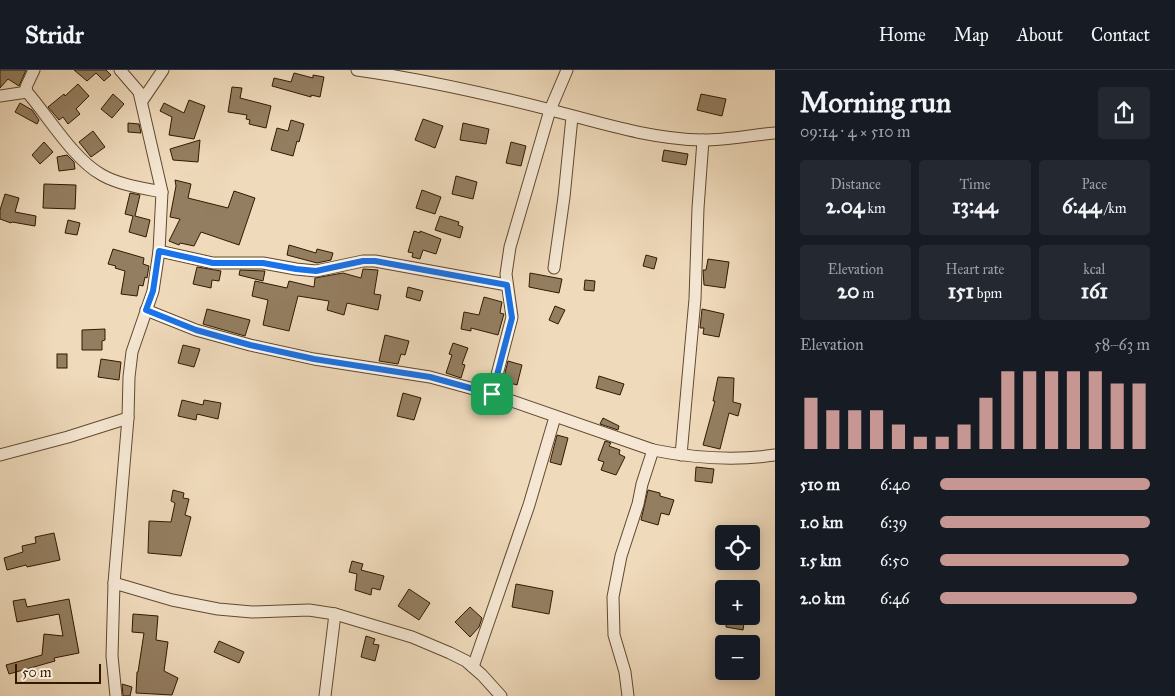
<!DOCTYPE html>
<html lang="en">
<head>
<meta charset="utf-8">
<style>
	:root { --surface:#171b24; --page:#242831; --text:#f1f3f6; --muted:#9ea1a6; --line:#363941; --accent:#c59692 }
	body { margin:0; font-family:"IM FELL Great Primer",serif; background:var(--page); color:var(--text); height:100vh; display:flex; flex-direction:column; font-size:19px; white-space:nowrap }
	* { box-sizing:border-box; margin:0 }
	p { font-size:16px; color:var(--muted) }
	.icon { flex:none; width:28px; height:28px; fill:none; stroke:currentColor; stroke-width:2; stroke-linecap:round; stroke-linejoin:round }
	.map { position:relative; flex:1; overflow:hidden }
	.sheet { display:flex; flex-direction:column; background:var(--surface); width:400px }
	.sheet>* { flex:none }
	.controls { position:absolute; left:715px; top:455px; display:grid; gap:10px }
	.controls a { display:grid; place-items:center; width:45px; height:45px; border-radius:5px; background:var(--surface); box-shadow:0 2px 12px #0003; font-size:25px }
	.scale { position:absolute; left:15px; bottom:12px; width:86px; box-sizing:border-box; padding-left:5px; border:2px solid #311a00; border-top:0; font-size:14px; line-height:18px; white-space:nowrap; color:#311a00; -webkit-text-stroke:4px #f5e7d3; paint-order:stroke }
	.pin { position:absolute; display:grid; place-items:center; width:42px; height:42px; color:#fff; margin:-21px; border-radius:10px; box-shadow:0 2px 8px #0006 }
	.round { display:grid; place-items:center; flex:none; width:52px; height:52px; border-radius:5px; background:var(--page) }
	.head { display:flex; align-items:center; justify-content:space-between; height:85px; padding:0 25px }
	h1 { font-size:28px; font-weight:700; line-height:38px }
	.figures { display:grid; grid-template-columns:repeat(3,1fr); gap:8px; height:85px; padding:5px 25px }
	.figures div { display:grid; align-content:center; border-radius:5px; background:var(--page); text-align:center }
	.figures b { font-size:21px; font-weight:700 }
	.figures small { font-size:14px; font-weight:400 }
	.figures p { font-size:14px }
	.chart { height:140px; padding:10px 25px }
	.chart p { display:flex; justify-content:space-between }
	.chart svg { width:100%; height:90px; margin-top:5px; stroke:var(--accent); stroke-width:6 }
	ul { padding:0 25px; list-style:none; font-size:16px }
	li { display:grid; grid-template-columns:80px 60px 1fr; align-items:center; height:38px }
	li i { height:12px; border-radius:6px; background:var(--accent) }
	header { display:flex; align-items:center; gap:30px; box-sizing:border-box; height:70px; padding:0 25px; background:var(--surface); border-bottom:1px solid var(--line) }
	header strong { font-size:24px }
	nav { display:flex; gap:28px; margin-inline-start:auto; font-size:18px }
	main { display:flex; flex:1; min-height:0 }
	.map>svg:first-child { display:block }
	.building { fill:#947e61; stroke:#311a00 }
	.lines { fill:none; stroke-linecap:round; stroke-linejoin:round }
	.minor-casing { stroke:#604a2f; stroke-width:13 }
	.minor { stroke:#f5e7d3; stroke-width:11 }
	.route-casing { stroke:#fff; stroke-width:10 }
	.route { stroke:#1a73e8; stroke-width:6 }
</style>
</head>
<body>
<header>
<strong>Stridr</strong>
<nav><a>Home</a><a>Map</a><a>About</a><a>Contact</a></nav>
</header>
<main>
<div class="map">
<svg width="775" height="626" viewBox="0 0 775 626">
	<rect width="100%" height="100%" fill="#efdabb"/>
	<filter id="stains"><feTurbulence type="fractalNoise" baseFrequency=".004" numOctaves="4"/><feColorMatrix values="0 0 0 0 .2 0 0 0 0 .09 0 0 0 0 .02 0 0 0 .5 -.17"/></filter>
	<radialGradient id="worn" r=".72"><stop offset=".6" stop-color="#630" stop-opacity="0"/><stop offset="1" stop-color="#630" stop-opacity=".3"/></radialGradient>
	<g class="building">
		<polygon points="0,0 26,0 19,16 8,9 0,18"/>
		<polygon points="74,0 106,0 111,5 104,11 96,3 87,11"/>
		<polygon points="294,3 313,8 313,5 324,7 320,27 311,25 311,27 272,16 274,8 291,12"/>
		<polygon points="78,14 89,26 76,39 80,44 68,54 63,47 59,50 48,37 64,24 65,26"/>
		<polygon points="232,17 242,18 240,28 271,36 266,58 249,54 250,50 246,49 247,45 228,42"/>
		<polygon points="113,24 124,34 112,48 101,39"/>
		<polygon points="701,24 726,29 722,46 697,40"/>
		<polygon points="189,30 205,36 194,69 169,65 172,47 160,41 164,33 184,43"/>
		<polygon points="20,33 32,40 39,50 37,54 15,42"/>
		<polygon points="423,49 443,56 435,78 415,70"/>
		<polygon points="291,50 304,54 299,72 297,71 293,86 271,80 277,58 288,61"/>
		<polygon points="128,53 139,54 141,63 128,62"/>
		<polygon points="463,53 489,59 486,74 460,70"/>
		<polygon points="93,61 105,77 91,87 79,72"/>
		<polygon points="200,70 198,92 173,90 170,79"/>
		<polygon points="44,72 53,82 40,94 32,85"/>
		<polygon points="511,72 526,76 521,96 506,93"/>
		<polygon points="664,80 688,84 686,95 662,91"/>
		<polygon points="67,85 74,92 75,99 59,101 57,87"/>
		<polygon points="456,106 477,112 473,129 452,124"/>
		<polygon points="175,110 191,114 188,128 228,138 234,121 255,128 239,175 201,162 194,176 180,173 179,175 169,171 180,149 170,147 176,116"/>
		<polygon points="44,114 76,115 75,139 43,138"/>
		<polygon points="422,120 441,127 435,144 416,138"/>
		<polygon points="130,123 140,125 135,146 150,150 146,167 129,162 133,146 125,144"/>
		<polygon points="5,124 19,128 15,142 36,146 35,156 12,152 11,153 0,149 0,140"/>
		<polygon points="440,146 459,152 458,155 463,157 460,168 435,160"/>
		<polygon points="68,150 80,153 77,165 65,163"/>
		<polygon points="414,161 420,163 420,161 441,169 436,184 423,180 420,189 412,187 413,183 408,182"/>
		<polygon points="289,175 316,183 317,179 333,183 331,190 317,193 287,185"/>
		<polygon points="113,179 144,188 143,194 149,196 147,208 145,207 143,216 139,215 137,226 121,224 125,201 115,198 116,196 108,194"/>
		<polygon points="646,185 657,188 654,199 643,196"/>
		<polygon points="708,189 729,192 725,218 704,215 703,200 706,200"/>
		<polygon points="197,197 221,201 219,211 212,210 211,218 193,214"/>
		<polygon points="363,199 378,200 374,224 381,225 378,240 347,233 344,245 327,240 329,231 298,226 289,261 263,255 268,230 252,226 255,211 287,218 289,211 314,217 315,208 343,203 361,208"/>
		<polygon points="240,200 265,201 263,211 239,205"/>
		<polygon points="530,203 562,209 559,223 529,217"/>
		<polygon points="585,210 595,211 594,221 584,220"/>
		<polygon points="408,217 423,221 420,231 406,227"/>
		<polygon points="484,227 502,232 500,243 504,244 498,265 471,258 471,261 461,259 464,242 479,245"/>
		<polygon points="555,236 565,240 558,254 549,250"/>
		<polygon points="207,239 250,250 245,266 203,254"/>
		<polygon points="702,239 724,244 719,267 703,264 704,258 700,258"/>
		<polygon points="105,259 105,270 102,271 102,280 82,280 82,260"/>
		<polygon points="385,265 409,271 405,285 401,284 398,294 379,291"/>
		<polygon points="453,273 468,278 462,294 465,295 461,308 446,303 452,285 449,284"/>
		<polygon points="183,275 200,279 194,297 178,293"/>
		<rect x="57" y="284" width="10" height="14"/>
		<polygon points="101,289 121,292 119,310 98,307"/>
		<polygon points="508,291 522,295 517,315 503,311"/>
		<polygon points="599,306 624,314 620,325 596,318"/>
		<polygon points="718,307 734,308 733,332 741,334 738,346 729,343 720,379 703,375 715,331 713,331"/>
		<polygon points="403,323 421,328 414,350 397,346"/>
		<polygon points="182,330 203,335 204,330 221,333 218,349 197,344 196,350 178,346"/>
		<polygon points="603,348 619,356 618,360 600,354"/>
		<polygon points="557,365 568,368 561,395 550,392"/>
		<polygon points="605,371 611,373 609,376 620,380 619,384 625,387 616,405 601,400 604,392 598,390"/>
		<polygon points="696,397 714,399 712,413 695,411"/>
		<polygon points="173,420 184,423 183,428 189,429 185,445 191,447 181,486 148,483 149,451 171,452 175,433 171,431"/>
		<polygon points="648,420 660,423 660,426 674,430 669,445 661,443 658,455 641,450"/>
		<polygon points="54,463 60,490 27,497 26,495 7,500 4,488 23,482 22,476 36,473 35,467"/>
		<polygon points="352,491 363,494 361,500 384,506 380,520 372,518 371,525 355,520 357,504 349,502"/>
		<polygon points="516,514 553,521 549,544 512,537"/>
		<polygon points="409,519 430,533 419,550 398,536"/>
		<polygon points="25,529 27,537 69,529 79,583 54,588 55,591 9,604 6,595 42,585 44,564 63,566 59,544 17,552 13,531"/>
		<polygon points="470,537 482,548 479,557 470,567 455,552"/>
		<polygon points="133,544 158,546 156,570 168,572 164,601 178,608 172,625 136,623 137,602 138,602 144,563 132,562"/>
		<polygon points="727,546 745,546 743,560 726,557"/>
		<polygon points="366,566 375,569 373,574 379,575 375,591 361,587"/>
		<polygon points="219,571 244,582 239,593 214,582"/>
		<polygon points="122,614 132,617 130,626 123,626"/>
	</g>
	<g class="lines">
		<g class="minor-casing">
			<g id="minor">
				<path d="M34 0 26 17 27 22C48 46 74 90 102 105 120 115 142 118 162 122"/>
				<path d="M357 0C421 9 484 23 547 39 598 52 649 69 703 70 727 70 751 65 775 63"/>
				<polyline points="0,26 27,22"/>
				<polyline points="142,31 163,0"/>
				<polyline points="159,181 213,193 263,193 296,199 316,201 363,191 375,191 507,215"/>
				<polyline points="554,198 564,127 572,47"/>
				<path d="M146 240 196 260 250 275 314 289 430 307 492 324 653 380C693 388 735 391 775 385"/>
				<polyline points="492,324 512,247 506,204 510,177 550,40 567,0"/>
				<polyline points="0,385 68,367 128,348"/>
				<polyline points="681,385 695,229 698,138 703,70"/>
				<polyline points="114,513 172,530 218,539 252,542 309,540 335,544 412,567 450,583 466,591 482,605 501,626"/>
				<polyline points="473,597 529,435 555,347"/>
				<polyline points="116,626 112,586 114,513 128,348 129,307 132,282 153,221 159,181 162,122 139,22 120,0"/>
				<polyline points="325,626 335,544"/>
				<polyline points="628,626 625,602 614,565 613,527 621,486 638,434 642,414 653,380"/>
			</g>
		</g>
		<use href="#minor" class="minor"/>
	</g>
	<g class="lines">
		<g class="route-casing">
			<polygon id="route" points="159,181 213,193 263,193 296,199 316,201 363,191 375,191 507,215 512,248 492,324 430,307 314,289 250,275 196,260 146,240 153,221"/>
		</g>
		<use href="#route" class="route"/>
	</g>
	<rect width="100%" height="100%" filter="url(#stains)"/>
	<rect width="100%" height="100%" fill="url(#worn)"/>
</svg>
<div class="controls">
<a><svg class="icon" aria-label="locate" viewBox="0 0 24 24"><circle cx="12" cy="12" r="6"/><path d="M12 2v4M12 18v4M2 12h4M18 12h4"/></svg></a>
<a>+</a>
<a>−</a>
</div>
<div class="scale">50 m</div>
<div class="pin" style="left:492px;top:324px;background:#1e9e55"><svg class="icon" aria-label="arrive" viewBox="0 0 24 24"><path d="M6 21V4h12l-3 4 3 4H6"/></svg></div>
</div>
<section class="sheet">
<div class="head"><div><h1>Morning run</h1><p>09:14 · 4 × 510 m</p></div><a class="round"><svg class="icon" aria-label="share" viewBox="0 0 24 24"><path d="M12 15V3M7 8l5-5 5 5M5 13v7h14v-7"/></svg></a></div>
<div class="figures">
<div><p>Distance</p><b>2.04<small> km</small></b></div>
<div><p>Time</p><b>13:44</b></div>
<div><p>Pace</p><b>6:44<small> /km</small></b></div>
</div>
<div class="figures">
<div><p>Elevation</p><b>20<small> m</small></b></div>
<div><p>Heart rate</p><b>151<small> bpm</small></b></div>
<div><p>kcal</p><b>161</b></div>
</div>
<div class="chart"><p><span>Elevation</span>58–63 m</p>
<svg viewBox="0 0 160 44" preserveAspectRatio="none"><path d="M5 44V19M15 44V25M25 44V25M35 44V25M45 44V32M55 44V38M65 44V38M75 44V32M85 44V19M95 44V6M105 44V6M115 44V6M125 44V6M135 44V6M145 44V12M155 44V12"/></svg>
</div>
<ul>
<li><b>510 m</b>6:40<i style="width:100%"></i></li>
<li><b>1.0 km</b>6:39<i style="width:100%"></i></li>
<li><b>1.5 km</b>6:50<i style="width:90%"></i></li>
<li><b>2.0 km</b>6:46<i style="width:94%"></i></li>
</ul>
</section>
</main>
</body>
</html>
